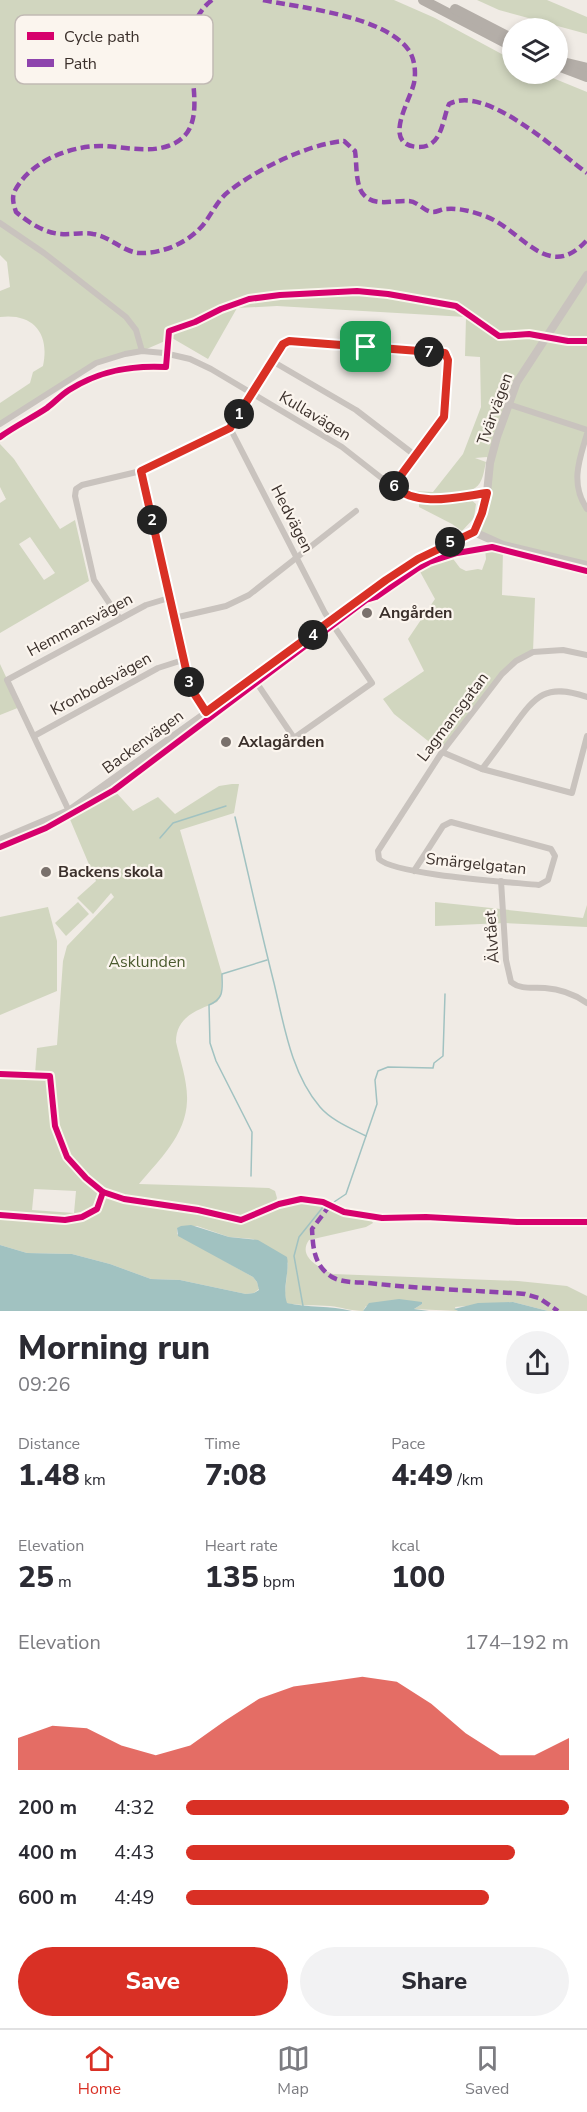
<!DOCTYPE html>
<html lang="en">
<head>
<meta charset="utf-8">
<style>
	:root { --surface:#fff; --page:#f2f2f3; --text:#2b2b33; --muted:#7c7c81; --line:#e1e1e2; --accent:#d93025 }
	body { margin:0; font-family:"Nunito Sans",sans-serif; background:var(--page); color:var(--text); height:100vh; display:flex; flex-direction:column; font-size:22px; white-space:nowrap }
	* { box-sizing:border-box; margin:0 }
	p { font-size:20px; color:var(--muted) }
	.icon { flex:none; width:33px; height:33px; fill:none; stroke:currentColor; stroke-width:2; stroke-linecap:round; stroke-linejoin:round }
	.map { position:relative; height:1311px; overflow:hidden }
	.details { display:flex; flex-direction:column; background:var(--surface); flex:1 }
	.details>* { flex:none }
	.buttons { position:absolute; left:502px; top:18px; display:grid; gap:12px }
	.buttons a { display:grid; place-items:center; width:66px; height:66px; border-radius:50%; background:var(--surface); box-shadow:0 3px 9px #0003; font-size:30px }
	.pin { position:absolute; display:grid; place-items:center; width:51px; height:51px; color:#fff; margin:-26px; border-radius:12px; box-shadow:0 3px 9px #0006 }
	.km { position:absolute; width:30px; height:30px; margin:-15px; border-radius:50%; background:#222; color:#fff; font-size:16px; line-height:30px; text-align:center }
	.round { display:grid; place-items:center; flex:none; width:63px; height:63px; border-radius:32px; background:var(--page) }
	.summary { display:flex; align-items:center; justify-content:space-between; height:102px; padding:0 18px }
	h1 { font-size:33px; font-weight:800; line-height:45px }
	.metrics { display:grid; grid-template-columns:repeat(3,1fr); gap:9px; height:102px; padding:6px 18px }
	.metrics div { display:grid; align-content:center }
	.metrics b { font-size:30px; font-weight:800 }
	.metrics small { font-size:16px; font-weight:400 }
	.metrics p { font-size:16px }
	.chart { height:168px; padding:12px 18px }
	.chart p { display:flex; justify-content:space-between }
	.chart svg { width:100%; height:108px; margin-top:6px; fill:var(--accent); opacity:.7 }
	.cta { display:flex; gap:12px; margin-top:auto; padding:12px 18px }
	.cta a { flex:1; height:69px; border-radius:36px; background:var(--accent); color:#fff; font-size:24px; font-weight:800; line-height:69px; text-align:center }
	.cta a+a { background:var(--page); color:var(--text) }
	ul { padding:0 18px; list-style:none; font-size:20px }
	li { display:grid; grid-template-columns:96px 72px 1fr; align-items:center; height:45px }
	li i { height:15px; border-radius:8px; background:var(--accent) }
	.tabs { display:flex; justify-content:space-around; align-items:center; height:84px; border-top:2px solid var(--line); background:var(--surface); font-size:16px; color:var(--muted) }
	.tabs a { display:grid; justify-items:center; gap:3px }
	.tabs .current { color:var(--accent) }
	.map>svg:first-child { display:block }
	.green { fill:#d1d6bf; fill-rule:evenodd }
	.water { fill:#a1c2c1 }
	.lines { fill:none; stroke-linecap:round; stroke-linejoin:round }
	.stream { stroke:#a1c2c1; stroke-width:1.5 }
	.minor { stroke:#c9c3be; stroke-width:6 }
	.tertiary { stroke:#c9c3be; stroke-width:8 }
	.trunk { stroke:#b4aea8; stroke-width:10 }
	.quiet { stroke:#8e44ad; stroke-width:4.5; stroke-dasharray:9 4.5; stroke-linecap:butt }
	.cycleway-casing { stroke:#fbf5ee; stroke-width:10 }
	.cycleway { stroke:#d6006c; stroke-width:6 }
	.route-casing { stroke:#fff; stroke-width:12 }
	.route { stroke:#d93025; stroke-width:8 }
	.poi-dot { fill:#7a716c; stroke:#fbf5ee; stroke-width:2 }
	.labels { text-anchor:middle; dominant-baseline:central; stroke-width:4.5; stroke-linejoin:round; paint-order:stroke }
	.street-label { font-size:16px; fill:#3b302b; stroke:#fbf5ee }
	.poi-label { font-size:16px; font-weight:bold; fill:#3b302b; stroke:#fbf5ee; text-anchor:start }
	.park-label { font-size:16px; fill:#4a5a2e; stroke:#fbf5ee }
	.key { fill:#fbf5ee; stroke:#c1bab4; stroke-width:1.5 }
	.key-label { font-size:16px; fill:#3b302b }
</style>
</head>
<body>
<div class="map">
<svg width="587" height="1311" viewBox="0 0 587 1311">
	<rect width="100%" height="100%" fill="#f0ebe5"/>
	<g class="green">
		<path d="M0 0H394L435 18 513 60V74H543L587 92V434L577 480 587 509V565L503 545 474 532 487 493V457L475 458 486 462C484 470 483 483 475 488 459 498 417 498 401 487L400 482 413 491 433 492 463 454 481 407 480 357 465 356 466 317 277 306 237 308 208 359 172 338 142 351 104 359 0 424V403L30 383 33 372 43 366C50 333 33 313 0 317V291L10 287 7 262 0 255Z"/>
		<polygon points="477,0 547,0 587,17 587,34 499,10"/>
		<path d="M0 444 14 459 60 529 75 520 89 581 0 633V503L6 499 0 487ZM30 537 55 573 44 580 19 544Z"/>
		<polygon points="460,499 470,499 476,504 474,518 462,531 452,524 419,507 419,504"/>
		<polygon points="492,547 503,549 502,595 535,598 533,652 502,674 442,752 394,714 383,699 424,671 408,639 435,599 418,568 445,556 451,556 460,568 466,571 478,569 482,570 486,559 485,548"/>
		<polygon points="0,664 20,707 0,715"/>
		<path d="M232 784H239L234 813 180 830 222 974 221 996 217 1002C198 1010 176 1016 176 1042 180 1060 188 1082 187 1101 186 1135 159 1160 139 1184L269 1188 275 1191 277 1198 273 1210 291 1203 306 1202 322 1205 343 1215 371 1220 373 1223 366 1227 309 1240C297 1257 320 1268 333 1274L518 1281 567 1286 587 1296V1311H548L513 1302 455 1307 456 1310 458 1311 414 1309 422 1304 366 1306 363 1311C351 1311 341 1307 330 1306 315 1305 301 1306 286 1303L285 1293 288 1263 253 1239 229 1237 197 1226 177 1228V1234L253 1277 257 1282 259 1289 254 1293 246 1294 180 1280 151 1279 110 1264 72 1254 27 1253 0 1245V1074H35L37 1048 57 1045 63 961 67 946 114 897 111 893 93 914 77 898 96 881 69 817 114 790 133 811 158 797 175 814 219 786ZM34 1189 76 1191 74 1213 32 1210Z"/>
		<polygon points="78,902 89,914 66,936 55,923"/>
		<polygon points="435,902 583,918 587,905 587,927 504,923 435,926"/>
		<polygon points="48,907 57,941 57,991 0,1015 0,917"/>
	</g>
	<g class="water">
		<path d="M191 1225 229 1237 258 1240 287 1257C290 1271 282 1288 287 1303 308 1308 330 1305 352 1311H0V1245L27 1253 72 1254 110 1264 151 1279 180 1280 246 1294 254 1293 259 1290 257 1282 253 1277 178 1236 177 1228 181 1226Z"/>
		<polygon points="399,1299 422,1302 422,1304 414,1309 429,1311 363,1311 369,1303"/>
		<polygon points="513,1302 548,1311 458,1311 454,1309 478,1303"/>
	</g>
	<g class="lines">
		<g class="stream">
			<path d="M235 817C248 872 260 928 274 983 284 1025 291 1073 320 1107 331 1120 350 1128 366 1136"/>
			<polyline points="160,838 173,823 226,806"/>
			<path d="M251 1176 252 1132 216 1061 210 1043 209 1005C225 998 222 989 222 974L267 960"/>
			<polyline points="334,1202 346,1194 366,1136 377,1104 375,1080 378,1071 388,1067 433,1068 434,1063 443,1056 445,994"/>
			<polyline points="303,1306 294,1256 299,1237 323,1207"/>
		</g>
		<g class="minor">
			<polyline points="0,223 44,253 126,317 136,330 142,351"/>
			<polyline points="272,361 356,410 416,456"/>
			<polyline points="508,404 587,430"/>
			<polyline points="0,424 96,363 125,354 142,351 164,353 190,359 211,369 317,432 342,447 402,494 429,500 487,493"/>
			<polyline points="230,428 325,613 372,683 294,738 254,679"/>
			<path d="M587 434C579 460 570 484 587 509"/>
			<polyline points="141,471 190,687 206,712"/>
			<polyline points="174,618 226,606 249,595 356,511"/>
			<polyline points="120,619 94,580 75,496 76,489 82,485 141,471 230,428 285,342 442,353 447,355 444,417 393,487"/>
			<polyline points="34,736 158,668 183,660"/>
			<polyline points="442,752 482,769 572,793 587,736"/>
			<path d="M482 769C493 755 503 741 513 727 536 695 546 683 587 697"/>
			<polyline points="69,811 7,680 146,605 169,598"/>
			<path d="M414 871 443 826 451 822 551 849 555 856 548 880 539 885C511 882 395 875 379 859L378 851 442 752 502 674 516 661 533 652 563 650 587 655"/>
			<path d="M501 881 506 960 511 982C521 990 533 987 545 988 560 989 574 994 587 1003"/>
		</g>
		<g class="tertiary">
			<polyline points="474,532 482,513 487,493 490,463 497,437 517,382 587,275"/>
			<polyline points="474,532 503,545 587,565"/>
			<polyline points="0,840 69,811 254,679 386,580 419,559 474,532"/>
		</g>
		<g class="trunk">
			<polyline points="423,0 513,47"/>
			<polyline points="455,9 513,39"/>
			<polyline points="567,63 587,68"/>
			<polyline points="558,66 587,77"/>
		</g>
		<g class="quiet">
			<path d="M212 0C161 39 227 126 168 146 148 153 125 147 104 146 77 145 40 157 22 180 12 193 11 197 16 212 28 222 44 233 61 234 71 235 82 232 93 234 110 236 121 251 139 253 164 254 192 241 206 221 213 211 219 199 228 192 257 169 308 144 344 141L355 151C357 163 355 186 364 195 375 207 394 200 408 201 418 201 424 212 433 212 437 212 442 209 446 209 459 208 470 211 482 215 520 226 547 285 587 240"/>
			<path d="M263 0C302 8 387 16 410 52 415 61 416 73 414 83 410 101 381 145 418 147 442 148 442 121 449 104 486 84 558 152 587 173"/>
			<path d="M330 1205 312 1229C313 1248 314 1266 332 1277 342 1283 358 1282 369 1283 420 1289 473 1290 525 1294L539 1298 558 1311"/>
		</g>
		<g class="cycleway-casing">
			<g id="cycleway">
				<path d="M0 437C15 426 32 418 47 408 55 402 61 395 69 390 99 371 130 365 166 367L169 331 195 322 221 309 249 299 280 295 357 291 388 294 456 306 499 336 529 334 568 341H587"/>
				<polyline points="0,847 46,828 114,790 366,600 376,597 418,568 429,562 457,553 492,547 587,571"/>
				<polyline points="0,1074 50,1076 55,1126 67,1157 86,1178 103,1192 124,1199 198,1210 241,1220 279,1204 301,1199 323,1202 344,1212 382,1218 426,1217 517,1222 587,1222"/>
				<polyline points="0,1215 65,1220 82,1217 97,1209 103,1192"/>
			</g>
		</g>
		<use href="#cycleway" class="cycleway"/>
	</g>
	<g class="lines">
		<g class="route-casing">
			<path id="route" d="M289 341 445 353 448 360 444 417 393 486C418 508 457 497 487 493L482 513 474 532 418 559 386 580 206 712 190 687 141 471 230 428 283 344Z"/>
		</g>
		<use href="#route" class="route"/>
	</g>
	<g class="poi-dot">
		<circle cx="367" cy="613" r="6"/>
		<circle cx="226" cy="742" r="6"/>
		<circle cx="46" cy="872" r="6"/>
	</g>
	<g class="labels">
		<g class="street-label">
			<text transform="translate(495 409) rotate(-70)">Tvärvägen</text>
			<text transform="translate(315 416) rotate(31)">Kullavägen</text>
			<text transform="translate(292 519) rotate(63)">Hedvägen</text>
			<text transform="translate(80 625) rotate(-28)">Hemmansvägen</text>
			<text transform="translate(101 684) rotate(-29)">Kronbodsvägen</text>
			<text transform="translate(453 717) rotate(-53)">Lagmansgatan</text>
			<text transform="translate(143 742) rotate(-36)">Backenvägen</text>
			<text transform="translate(476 864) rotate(6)">Smärgelgatan</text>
			<text transform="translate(492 937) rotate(-94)">Älvtået</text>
		</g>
		<g class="poi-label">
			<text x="379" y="613">Angården</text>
			<text x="238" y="742">Axlagården</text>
			<text x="58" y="872">Backens skola</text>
		</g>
		<g class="park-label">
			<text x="147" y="962">Asklunden</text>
		</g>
	</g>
	<rect x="15" y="15" width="198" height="69" rx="9" class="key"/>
	<rect x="27" y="32" width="27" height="8" fill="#d6006c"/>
	<rect x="27" y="59" width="27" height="8" fill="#8e44ad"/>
	<g class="key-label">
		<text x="64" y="42">Cycle path</text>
		<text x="64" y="69">Path</text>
	</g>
</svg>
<div class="buttons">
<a><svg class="icon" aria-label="layers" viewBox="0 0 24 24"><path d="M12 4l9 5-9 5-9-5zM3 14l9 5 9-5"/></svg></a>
</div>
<div class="pin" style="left:366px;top:347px;background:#1e9e55"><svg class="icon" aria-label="arrive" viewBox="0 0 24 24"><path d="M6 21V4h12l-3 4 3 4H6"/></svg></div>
<b class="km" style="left:239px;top:414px">1</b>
<b class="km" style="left:152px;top:520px">2</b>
<b class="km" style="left:189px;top:682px">3</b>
<b class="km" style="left:313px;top:635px">4</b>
<b class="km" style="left:450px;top:542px">5</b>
<b class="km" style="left:394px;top:486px">6</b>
<b class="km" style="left:429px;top:352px">7</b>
</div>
<section class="details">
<div class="summary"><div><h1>Morning run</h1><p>09:26</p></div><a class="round"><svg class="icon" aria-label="share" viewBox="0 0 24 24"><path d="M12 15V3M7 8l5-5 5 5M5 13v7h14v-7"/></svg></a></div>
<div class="metrics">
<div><p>Distance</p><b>1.48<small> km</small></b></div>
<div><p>Time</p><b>7:08</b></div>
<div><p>Pace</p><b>4:49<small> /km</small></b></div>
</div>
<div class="metrics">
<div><p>Elevation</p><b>25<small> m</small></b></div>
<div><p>Heart rate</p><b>135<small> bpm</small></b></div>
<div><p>kcal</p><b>100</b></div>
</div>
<div class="chart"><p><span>Elevation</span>174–192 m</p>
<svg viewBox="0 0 160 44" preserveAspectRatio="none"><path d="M0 44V31L10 26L20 27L30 34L40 38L50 34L60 24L70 15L80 10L90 8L100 6L110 8L120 17L130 29L140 38L150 38L160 31V44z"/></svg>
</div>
<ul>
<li><b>200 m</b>4:32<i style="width:100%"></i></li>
<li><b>400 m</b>4:43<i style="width:86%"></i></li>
<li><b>600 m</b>4:49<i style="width:79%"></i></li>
</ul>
<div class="cta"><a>Save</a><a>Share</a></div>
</section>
<nav class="tabs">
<a class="current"><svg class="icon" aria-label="home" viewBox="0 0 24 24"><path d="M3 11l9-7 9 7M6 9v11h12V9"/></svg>Home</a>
<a><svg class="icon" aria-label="map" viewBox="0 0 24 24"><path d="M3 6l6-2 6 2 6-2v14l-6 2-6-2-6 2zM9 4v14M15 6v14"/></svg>Map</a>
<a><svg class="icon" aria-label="saved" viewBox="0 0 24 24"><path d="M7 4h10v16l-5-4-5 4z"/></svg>Saved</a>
</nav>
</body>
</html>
